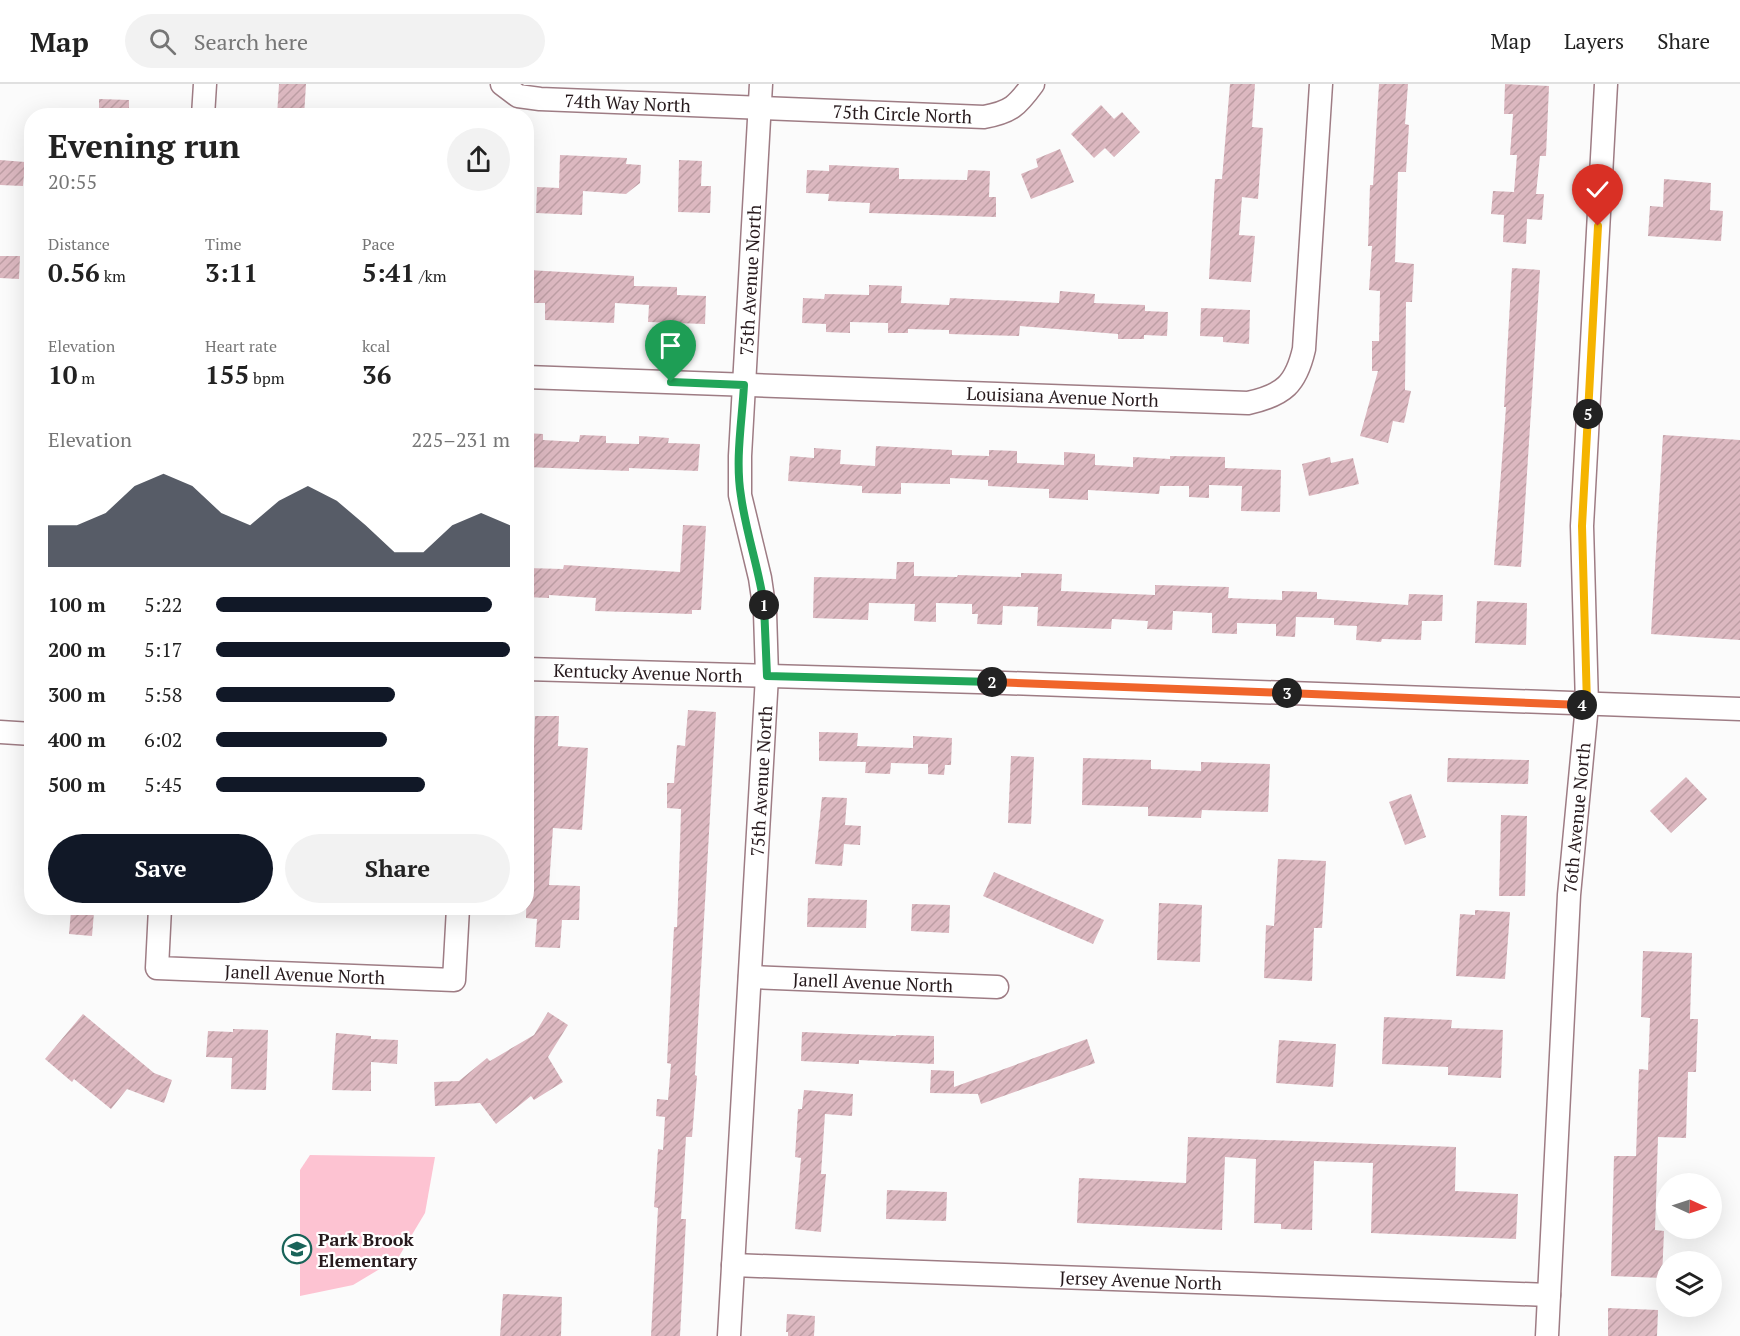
<!DOCTYPE html>
<html lang="en">
<head>
<meta charset="utf-8">
<style>
	:root { --surface:#fff; --page:#f2f2f2; --text:#222; --muted:#767676; --line:#e0e0e0; --accent:#111827 }
	body { margin:0; font-family:"PT Serif",serif; background:var(--page); color:var(--text); height:100vh; display:flex; flex-direction:column; font-size:22px; white-space:nowrap }
	* { box-sizing:border-box; margin:0 }
	p { font-size:20px; color:var(--muted) }
	.icon { flex:none; width:33px; height:33px; fill:none; stroke:currentColor; stroke-width:2; stroke-linecap:round; stroke-linejoin:round }
	.map { position:relative; flex:1; overflow:hidden }
	.sheet { position:absolute; left:24px; top:24px; width:510px; height:807px; display:flex; flex-direction:column; background:var(--surface); border-radius:24px; box-shadow:0 6px 24px #0002 }
	.sheet>* { flex:none }
	.needle { width:39px; rotate:93deg }
	.buttons { position:absolute; left:1656px; top:1089px; display:grid; gap:12px }
	.buttons a { display:grid; place-items:center; width:66px; height:66px; border-radius:50%; background:var(--surface); box-shadow:0 6px 24px #0002; font-size:30px }
	.pin { position:absolute; display:grid; place-items:center; width:51px; height:51px; color:#fff; margin:-62px -26px; border-radius:50% 50% 50% 0; rotate:-45deg; box-shadow:0 0 6px #0007 }
	.pin .icon { rotate:45deg }
	.km { position:absolute; width:30px; height:30px; margin:-15px; border-radius:50%; background:#222; color:#fff; font-size:16px; line-height:30px; text-align:center }
	.round { display:grid; place-items:center; flex:none; width:63px; height:63px; border-radius:32px; background:var(--page) }
	.overview { display:flex; align-items:center; justify-content:space-between; height:102px; padding:0 24px }
	h1 { font-size:33px; font-weight:700; line-height:45px }
	.metrics { display:grid; grid-template-columns:repeat(3,1fr); gap:9px; height:102px; padding:6px 24px }
	.metrics div { display:grid; align-content:center }
	.metrics b { font-size:26px; font-weight:700 }
	.metrics small { font-size:16px; font-weight:400 }
	.metrics p { font-size:16px }
	.chart { height:168px; padding:12px 24px }
	.chart p { display:flex; justify-content:space-between }
	.chart svg { width:100%; height:108px; margin-top:6px; fill:var(--accent); opacity:.7 }
	.action { display:flex; gap:12px; margin-top:auto; padding:12px 24px }
	.action a { flex:1; height:69px; border-radius:36px; background:var(--accent); color:#fff; font-size:24px; font-weight:700; line-height:69px; text-align:center }
	.action a+a { background:var(--page); color:var(--text) }
	ul { padding:0 24px; list-style:none; font-size:20px }
	li { display:grid; grid-template-columns:96px 72px 1fr; align-items:center; height:45px }
	li i { height:15px; border-radius:8px; background:var(--accent) }
	header { display:flex; align-items:center; gap:36px; box-sizing:border-box; height:84px; padding:0 30px; background:var(--surface); border-bottom:2px solid var(--line) }
	header strong { font-size:28px }
	nav { display:flex; gap:33px; margin-inline-start:auto; font-size:21px }
	.search { width:420px; height:54px; background:var(--page); display:flex; align-items:center; gap:15px; box-sizing:border-box; padding:0 21px; border-radius:33px; color:var(--muted); font-size:22px }
	.map>svg:first-child { display:block }
	.garden { fill:#fdc3d2 }
	.building { fill:url(#building-hatch) }
	.lines { fill:none; stroke-linecap:round; stroke-linejoin:round }
	.minor-casing { stroke:#9e7c84; stroke-width:25 }
	.minor { stroke:#fff; stroke-width:22 }
	.split-1-casing { stroke:#fff; stroke-width:12 }
	.split-2-casing { stroke:#fff; stroke-width:12 }
	.split-3-casing { stroke:#fff; stroke-width:12 }
	.split-4-casing { stroke:#fff; stroke-width:12 }
	.split-5-casing { stroke:#fff; stroke-width:12 }
	.split-6-casing { stroke:#fff; stroke-width:12 }
	.split-1 { stroke:#22a559; stroke-width:8 }
	.split-2 { stroke:#22a559; stroke-width:8 }
	.split-3 { stroke:#f0652b; stroke-width:8 }
	.split-4 { stroke:#f0652b; stroke-width:8 }
	.split-5 { stroke:#f5b400; stroke-width:8 }
	.split-6 { stroke:#f5b400; stroke-width:8 }
	.labels { text-anchor:middle; dominant-baseline:central; stroke-width:4.5; stroke-linejoin:round; paint-order:stroke }
	.street-label { font-size:18px; fill:#26191c; stroke:#fff }
	.poi-label { font-size:18px; font-weight:bold; fill:#26191c; stroke:#fff; text-anchor:start }
</style>
</head>
<body>
<header>
<strong>Map</strong>
<div class="search"><svg class="icon" aria-label="search" viewBox="0 0 24 24"><circle cx="10" cy="10" r="6"/><path d="M15 15l6 6"/></svg>Search here</div>
<nav><a>Map</a><a>Layers</a><a>Share</a></nav>
</header>
<div class="map">
<svg width="1740" height="1252" viewBox="0 0 1740 1252">
	<defs>
		<pattern id="building-hatch" width="6" height="6" patternUnits="userSpaceOnUse" patternTransform="scale(1.5)"><rect width="6" height="6" fill="#dcb8c0"/><path d="M-1 1l2-2M0 6l6-6M5 7l2-2" fill="none" stroke="#bd9ea4"/></pattern>
	</defs>
	<rect width="100%" height="100%" fill="#fbfbfb"/>
	<polygon class="garden" points="310,1071 435,1073 425,1129 398,1174 353,1201 300,1212 300,1086"/>
	<g class="building">
		<polygon points="279,0 306,0 304,32 277,32"/>
		<polygon points="1230,0 1255,0 1252,43 1263,44 1258,115 1242,113 1239,151 1255,152 1251,198 1209,195 1215,95 1222,95"/>
		<polygon points="1379,0 1408,0 1405,40 1409,41 1406,88 1398,88 1395,178 1414,180 1412,218 1406,218 1405,306 1411,307 1404,339 1393,337 1388,359 1360,352 1378,287 1372,287 1372,257 1379,257 1380,207 1369,206 1372,162 1368,162 1370,101 1373,101"/>
		<polygon points="1505,0 1549,2 1546,72 1540,72 1536,110 1544,110 1542,136 1527,135 1526,160 1503,158 1504,131 1491,130 1493,107 1514,108 1517,71 1510,71 1513,30 1504,30"/>
		<polygon points="99,15 129,16 129,32 99,32"/>
		<polygon points="1101,21 1114,35 1122,28 1140,48 1114,73 1105,64 1094,74 1071,50"/>
		<polygon points="1060,65 1074,98 1031,115 1021,90 1038,83 1036,75"/>
		<polygon points="560,71 627,74 626,80 641,81 640,99 626,110 583,107 582,131 536,129 537,103 559,104"/>
		<polygon points="0,76 25,78 23,102 0,101"/>
		<polygon points="679,76 702,77 701,102 711,102 710,129 678,128"/>
		<polygon points="829,81 899,84 899,95 967,96 968,86 990,87 989,113 996,113 996,133 869,129 870,119 828,117 829,110 806,109 807,86 829,87"/>
		<polygon points="1664,95 1711,99 1710,126 1723,127 1721,157 1648,152 1650,122 1663,123"/>
		<polygon points="0,172 20,172 19,195 0,194"/>
		<polygon points="1512,184 1540,186 1521,483 1494,481 1506,323 1504,323"/>
		<polygon points="528,186 634,192 634,202 677,203 677,211 706,212 705,240 648,238 649,221 615,219 614,239 545,236 545,219 528,219"/>
		<polygon points="869,201 902,202 901,219 949,221 950,214 1059,219 1060,207 1095,210 1094,219 1145,221 1145,227 1168,228 1167,252 1144,251 1144,255 1118,255 1118,250 1020,242 1019,252 949,250 949,246 908,245 908,249 888,249 888,239 850,238 850,249 826,248 826,240 802,239 803,214 824,215 825,210 869,211"/>
		<polygon points="1201,224 1250,226 1249,260 1223,258 1223,253 1200,252"/>
		<polygon points="526,349 543,350 543,356 579,358 580,351 606,352 606,359 639,360 639,352 669,354 668,359 700,360 698,387 629,384 629,387 526,383"/>
		<polygon points="1663,351 1740,356 1740,556 1651,550"/>
		<polygon points="876,362 952,366 952,371 989,372 989,366 1017,367 1017,379 1064,381 1064,368 1095,370 1095,381 1133,383 1133,373 1170,375 1170,372 1225,373 1225,384 1281,386 1280,428 1241,427 1242,402 1209,401 1209,414 1189,413 1189,402 1160,402 1159,410 1088,406 1088,416 1049,414 1049,405 988,402 988,396 950,394 950,400 901,399 901,410 862,409 862,402 788,397 790,372 814,374 814,364 841,366 840,380 875,382"/>
		<polygon points="1330,373 1331,379 1353,374 1359,400 1309,412 1302,380"/>
		<polygon points="683,441 706,442 701,526 692,526 692,530 595,527 596,514 549,511 549,514 526,513 526,484 563,485 564,481 680,488"/>
		<polygon points="897,478 914,478 914,492 957,493 958,491 1021,493 1021,489 1062,490 1061,507 1155,511 1155,501 1229,503 1228,514 1282,516 1282,507 1317,508 1317,515 1408,521 1409,510 1443,511 1442,537 1422,537 1421,556 1382,555 1381,558 1356,556 1357,542 1334,541 1334,534 1296,533 1295,553 1276,552 1276,540 1237,539 1237,550 1212,549 1212,529 1173,527 1172,546 1147,545 1148,537 1112,535 1111,545 1037,542 1038,523 1003,522 1002,541 977,540 978,530 972,530 972,520 936,519 936,538 914,537 915,520 869,519 868,536 813,534 814,493 896,495"/>
		<polygon points="1477,517 1527,519 1526,561 1475,559"/>
		<polygon points="688,626 716,628 695,991 697,992 692,1053 686,1053 681,1135 686,1135 680,1252 651,1252 658,1124 654,1123 658,1065 663,1066 665,1033 656,1032 657,1015 668,1016 671,980 667,979 674,843 677,843 680,761 681,725 667,724 667,699 674,699 677,661 685,662"/>
		<polygon points="535,632 559,632 558,662 588,664 582,746 553,744 549,801 580,802 579,836 562,836 560,864 535,863 537,835 526,834 528,743 531,694 529,694 531,660 534,660"/>
		<polygon points="819,648 858,649 857,662 913,664 913,652 952,654 951,681 945,681 944,691 928,690 928,680 891,679 890,690 865,689 866,678 819,677"/>
		<polygon points="1011,672 1034,673 1031,740 1008,739"/>
		<polygon points="1083,674 1151,676 1151,685 1201,687 1201,678 1270,680 1268,728 1202,726 1201,734 1148,732 1148,723 1082,721"/>
		<polygon points="1448,674 1529,676 1528,700 1447,698"/>
		<polygon points="1686,693 1707,715 1671,749 1650,727"/>
		<polygon points="1411,710 1426,753 1405,761 1389,718"/>
		<polygon points="822,713 847,714 845,741 861,742 860,761 844,760 842,782 815,780"/>
		<polygon points="1501,731 1527,732 1525,812 1499,812"/>
		<polygon points="1278,775 1326,777 1322,844 1314,844 1312,897 1264,894 1266,841 1274,842"/>
		<polygon points="994,788 1104,836 1093,860 983,812"/>
		<polygon points="808,814 867,816 866,844 807,843"/>
		<polygon points="1159,819 1202,821 1200,878 1157,876"/>
		<polygon points="912,820 950,821 949,849 911,847"/>
		<polygon points="1475,826 1510,828 1505,895 1456,892 1460,830 1475,831"/>
		<polygon points="71,827 94,828 92,852 69,850"/>
		<polygon points="1643,867 1692,869 1690,935 1698,935 1696,988 1688,988 1686,1054 1658,1053 1655,1146 1664,1147 1662,1194 1611,1192 1614,1072 1636,1072 1639,985 1648,986 1650,934 1641,933"/>
		<polygon points="548,928 568,941 548,973 563,998 534,1016 531,1012 496,1040 480,1019 435,1022 434,998 459,997 487,974 490,977 534,951"/>
		<polygon points="83,930 154,989 172,996 164,1019 127,1005 111,1025 74,995 72,998 45,975"/>
		<polygon points="1384,933 1452,936 1451,944 1503,946 1501,994 1448,991 1448,983 1382,980"/>
		<polygon points="233,945 268,946 266,1006 231,1005 232,974 206,973 208,947 233,948"/>
		<polygon points="802,948 896,952 896,951 934,952 934,980 859,976 859,980 801,977"/>
		<polygon points="336,949 371,952 371,955 398,956 397,980 371,978 371,1007 332,1006"/>
		<polygon points="1087,955 1095,979 981,1020 978,1010 930,1009 931,986 954,987 954,1003"/>
		<polygon points="1279,956 1336,960 1333,1003 1276,999"/>
		<polygon points="804,1006 853,1010 852,1032 825,1030 821,1090 826,1090 821,1148 795,1145 801,1074 795,1073 798,1025 802,1025"/>
		<polygon points="1188,1053 1456,1063 1455,1107 1518,1110 1516,1155 1371,1149 1373,1079 1314,1077 1312,1146 1281,1145 1281,1140 1254,1139 1256,1075 1225,1073 1222,1146 1077,1139 1079,1094 1186,1099"/>
		<polygon points="887,1106 947,1108 946,1137 886,1135"/>
		<polygon points="503,1210 562,1213 561,1252 500,1252"/>
		<polygon points="1608,1224 1658,1226 1657,1252 1608,1252"/>
		<polygon points="787,1230 815,1232 814,1252 788,1252 788,1248 786,1248"/>
	</g>
	<g class="lines">
		<g class="minor-casing">
			<g id="minor">
				<path id="s1" d="M502 0 518 12 540 15 984 33C1011 28 1017 22 1033 0"/>
				<polyline points="203,32 205,0"/>
				<path id="s2" d="M526 293 1248 319C1284 311 1296 300 1304 265L1321 0"/>
				<path id="s3" d="M526 585 978 598 1740 625"/>
				<polyline points="0,648 32,650"/>
				<path id="s4" d="M160 824 157 884 454 896 458 824"/>
				<path id="s5" d="M750 893 997 903"/>
				<path id="s6" d="M733 1181 1549 1211"/>
				<path id="s7" d="M729 1252 767 592 765 528 760 494 740 411V372L761 0"/>
				<path id="s8" d="M1547 1252 1569 811 1587 621 1582 442 1606 0"/>
			</g>
		</g>
		<use href="#minor" class="minor"/>
	</g>
	<g class="lines">
		<g class="split-1-casing">
			<path id="split-1" d="M671 298 744 301C742 337 735 376 741 412 746 449 759 485 764 521"/>
		</g>
		<g class="split-2-casing">
			<polyline id="split-2" points="764,521 767,592 992,598"/>
		</g>
		<g class="split-3-casing">
			<polyline id="split-3" points="992,598 1287,609"/>
		</g>
		<g class="split-4-casing">
			<polyline id="split-4" points="1287,609 1582,621"/>
		</g>
		<g class="split-5-casing">
			<polyline id="split-5" points="1582,621 1587,621 1582,442 1588,330"/>
		</g>
		<g class="split-6-casing">
			<polyline id="split-6" points="1588,330 1598,142"/>
		</g>
		<use href="#split-1" class="split-1"/>
		<use href="#split-2" class="split-2"/>
		<use href="#split-3" class="split-3"/>
		<use href="#split-4" class="split-4"/>
		<use href="#split-5" class="split-5"/>
		<use href="#split-6" class="split-6"/>
	</g>
	<defs>
		<g id="school-ring" transform="scale(1.5)"><circle r="9.5" fill="#fff" stroke="#196359" stroke-width="1.5"/><path d="M0-5L7-2L0 1L-7-2ZM-4 1L0 2.5L4 1V4Q0 6-4 4Z" fill="#196359"/></g>
	</defs>
	<g fill-rule="evenodd">
		<use href="#school-ring" x="297" y="1165"/>
	</g>
	<g class="labels">
		<g class="street-label">
			<text stroke="none"><textPath href="#s1" startOffset="130">74th Way North</textPath></text>
			<text stroke="none"><textPath href="#s1" startOffset="405">75th Circle North</textPath></text>
			<text stroke="none"><textPath href="#s7" startOffset="1060">75th Avenue North</textPath></text>
			<text stroke="none"><textPath href="#s2" startOffset="537">Louisiana Avenue North</textPath></text>
			<text stroke="none"><textPath href="#s3" startOffset="122">Kentucky Avenue North</textPath></text>
			<text stroke="none"><textPath href="#s7" startOffset="556">75th Avenue North</textPath></text>
			<text stroke="none"><textPath href="#s8" startOffset="519">76th Avenue North</textPath></text>
			<text stroke="none"><textPath href="#s4" startOffset="208">Janell Avenue North</textPath></text>
			<text stroke="none"><textPath href="#s5" startOffset="123">Janell Avenue North</textPath></text>
			<text stroke="none"><textPath href="#s6" startOffset="408">Jersey Avenue North</textPath></text>
		</g>
		<g class="poi-label">
			<text x="318" y="1155">Park Brook<tspan x="318" dy="21">Elementary</tspan></text>
		</g>
	</g>
</svg>
<div class="buttons">
<a><svg class="needle" viewBox="-14 -14 28 28"><path d="M0-13l5 13h-10z" fill="#e53935"/><path d="M0 13l5-13h-10z" fill="#767676"/></svg></a>
<a><svg class="icon" aria-label="layers" viewBox="0 0 24 24"><path d="M12 4l9 5-9 5-9-5zM3 14l9 5 9-5"/></svg></a>
</div>
<div class="pin" style="left:671px;top:298px;background:#1e9e55"><svg class="icon" aria-label="arrive" viewBox="0 0 24 24"><path d="M6 21V4h12l-3 4 3 4H6"/></svg></div>
<div class="pin" style="left:1598px;top:142px;background:#d93025"><svg class="icon" aria-label="check" viewBox="0 0 24 24"><path d="M5 12l5 5 9-10"/></svg></div>
<b class="km" style="left:764px;top:521px">1</b>
<b class="km" style="left:992px;top:598px">2</b>
<b class="km" style="left:1287px;top:609px">3</b>
<b class="km" style="left:1582px;top:621px">4</b>
<b class="km" style="left:1588px;top:330px">5</b>
<section class="sheet">
<div class="overview"><div><h1>Evening run</h1><p>20:55</p></div><a class="round"><svg class="icon" aria-label="share" viewBox="0 0 24 24"><path d="M12 15V3M7 8l5-5 5 5M5 13v7h14v-7"/></svg></a></div>
<div class="metrics">
<div><p>Distance</p><b>0.56<small> km</small></b></div>
<div><p>Time</p><b>3:11</b></div>
<div><p>Pace</p><b>5:41<small> /km</small></b></div>
</div>
<div class="metrics">
<div><p>Elevation</p><b>10<small> m</small></b></div>
<div><p>Heart rate</p><b>155<small> bpm</small></b></div>
<div><p>kcal</p><b>36</b></div>
</div>
<div class="chart"><p><span>Elevation</span>225–231 m</p>
<svg viewBox="0 0 160 44" preserveAspectRatio="none"><path d="M0 44V27L10 27L20 22L30 11L40 6L50 11L60 22L70 27L80 17L90 11L100 17L110 27L120 38L130 38L140 27L150 22L160 27V44z"/></svg>
</div>
<ul>
<li><b>100 m</b>5:22<i style="width:94%"></i></li>
<li><b>200 m</b>5:17<i style="width:100%"></i></li>
<li><b>300 m</b>5:58<i style="width:61%"></i></li>
<li><b>400 m</b>6:02<i style="width:58%"></i></li>
<li><b>500 m</b>5:45<i style="width:71%"></i></li>
</ul>
<div class="action"><a>Save</a><a>Share</a></div>
</section>
</div>
</body>
</html>
